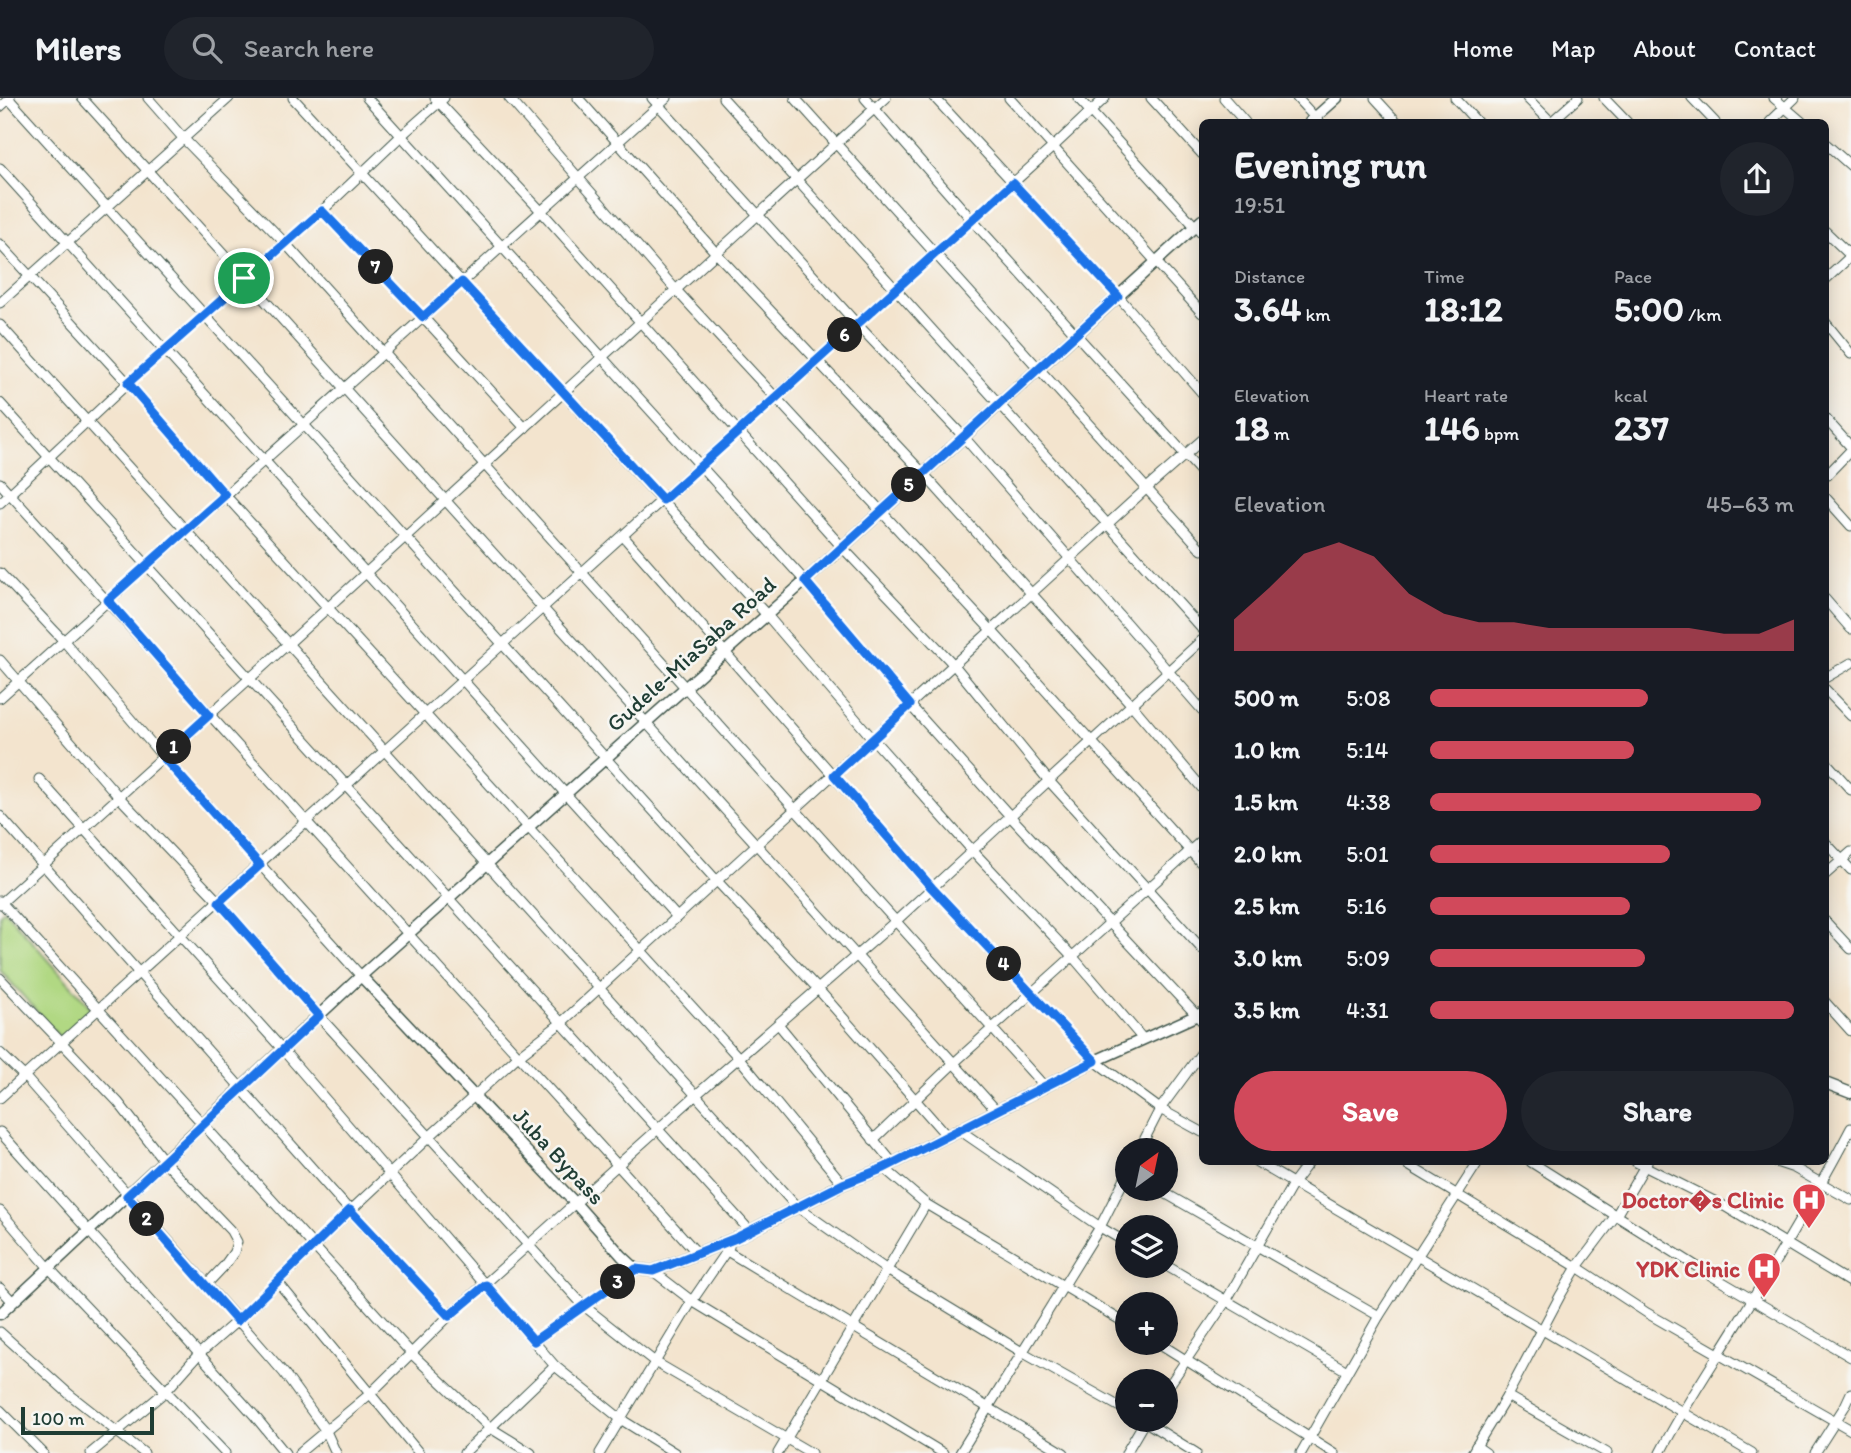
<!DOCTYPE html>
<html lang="en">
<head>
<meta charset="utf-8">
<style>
	:root { --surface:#171b24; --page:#20242c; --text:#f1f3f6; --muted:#9ea1a6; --line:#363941; --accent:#d1495b }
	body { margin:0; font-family:Itim,sans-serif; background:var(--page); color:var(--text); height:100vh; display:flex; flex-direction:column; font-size:26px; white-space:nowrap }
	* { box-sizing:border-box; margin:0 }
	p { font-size:23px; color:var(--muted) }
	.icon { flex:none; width:38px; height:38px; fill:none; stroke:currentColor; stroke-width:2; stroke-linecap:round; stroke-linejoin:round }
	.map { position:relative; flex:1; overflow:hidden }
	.panel { position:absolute; left:1199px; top:21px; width:630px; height:1046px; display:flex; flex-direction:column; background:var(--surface); border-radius:10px; box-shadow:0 4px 18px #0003 }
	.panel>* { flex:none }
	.needle { width:46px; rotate:33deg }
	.controls { position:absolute; left:1115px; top:1040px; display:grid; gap:14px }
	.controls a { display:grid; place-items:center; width:63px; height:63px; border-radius:50%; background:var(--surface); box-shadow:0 4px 18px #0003; font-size:35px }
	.scale { position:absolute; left:21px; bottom:18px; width:133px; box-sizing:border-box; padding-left:7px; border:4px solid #1f3d34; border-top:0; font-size:19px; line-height:24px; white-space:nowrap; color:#1f3d34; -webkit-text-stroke:5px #f6f6f2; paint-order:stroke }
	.pin { position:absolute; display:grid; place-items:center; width:60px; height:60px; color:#fff; margin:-30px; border:4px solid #fff; border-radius:50%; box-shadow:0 2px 7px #0007 }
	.km { position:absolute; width:35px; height:35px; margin:-18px; border-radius:50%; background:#222; color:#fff; font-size:19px; line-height:35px; text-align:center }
	.round { display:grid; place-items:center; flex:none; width:74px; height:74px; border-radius:37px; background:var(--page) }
	.overview { display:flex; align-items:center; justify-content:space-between; height:119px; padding:0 35px }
	h1 { font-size:38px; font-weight:700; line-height:52px }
	.figures { display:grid; grid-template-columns:repeat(3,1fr); gap:10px; height:119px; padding:7px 35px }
	.figures div { display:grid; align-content:center }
	.figures b { font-size:35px; font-weight:700 }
	.figures small { font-size:19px; font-weight:400 }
	.figures p { font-size:19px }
	.chart { height:196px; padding:14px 35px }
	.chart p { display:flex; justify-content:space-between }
	.chart svg { width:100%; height:126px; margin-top:7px; fill:var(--accent); opacity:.7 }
	.primary-button { display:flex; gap:14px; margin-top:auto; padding:14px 35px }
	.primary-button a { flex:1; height:80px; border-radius:42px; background:var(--accent); color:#fff; font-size:28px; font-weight:700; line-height:80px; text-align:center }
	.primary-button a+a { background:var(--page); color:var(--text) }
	ul { padding:0 35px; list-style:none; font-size:23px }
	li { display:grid; grid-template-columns:112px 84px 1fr; align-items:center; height:52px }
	li i { height:18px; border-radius:9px; background:var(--accent) }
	header { display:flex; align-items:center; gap:42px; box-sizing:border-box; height:98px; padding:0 35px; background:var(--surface); border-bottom:2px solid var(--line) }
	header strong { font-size:33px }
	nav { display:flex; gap:38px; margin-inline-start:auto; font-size:24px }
	.search { width:490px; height:63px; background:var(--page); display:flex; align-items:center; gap:18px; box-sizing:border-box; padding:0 24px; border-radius:38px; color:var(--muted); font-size:26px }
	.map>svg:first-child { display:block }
	.green { fill:#b1d883; stroke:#688a5c; stroke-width:2 }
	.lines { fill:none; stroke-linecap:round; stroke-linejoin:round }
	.minor-casing { stroke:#3f564b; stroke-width:11 }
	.major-casing { stroke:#3f564b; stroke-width:13 }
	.minor { stroke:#fff; stroke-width:9 }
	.major { stroke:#fff; stroke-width:10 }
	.route-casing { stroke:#fff; stroke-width:14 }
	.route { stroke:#1a73e8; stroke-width:9 }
	.labels { text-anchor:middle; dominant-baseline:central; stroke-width:5; stroke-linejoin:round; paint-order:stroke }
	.street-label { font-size:23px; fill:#1f3d34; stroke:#f6f6f2 }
	.health-label { font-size:23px; font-weight:bold; fill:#be3a42; stroke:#f6f6f2; text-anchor:end }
</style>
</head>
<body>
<header>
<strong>Milers</strong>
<div class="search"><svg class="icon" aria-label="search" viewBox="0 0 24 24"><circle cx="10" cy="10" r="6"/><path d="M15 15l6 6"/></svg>Search here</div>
<nav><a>Home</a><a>Map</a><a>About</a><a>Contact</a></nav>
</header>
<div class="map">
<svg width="1851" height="1355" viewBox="0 0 1851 1355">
	<rect width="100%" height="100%" fill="#f6f6f2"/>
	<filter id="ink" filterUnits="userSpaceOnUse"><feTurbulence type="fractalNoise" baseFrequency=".0143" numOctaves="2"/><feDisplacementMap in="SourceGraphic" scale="14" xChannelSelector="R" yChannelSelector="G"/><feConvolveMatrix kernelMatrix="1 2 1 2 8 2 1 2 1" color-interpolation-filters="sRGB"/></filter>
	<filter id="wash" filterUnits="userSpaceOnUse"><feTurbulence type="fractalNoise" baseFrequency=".00686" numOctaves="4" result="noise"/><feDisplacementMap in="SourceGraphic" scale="28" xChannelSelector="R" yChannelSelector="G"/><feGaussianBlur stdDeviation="1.57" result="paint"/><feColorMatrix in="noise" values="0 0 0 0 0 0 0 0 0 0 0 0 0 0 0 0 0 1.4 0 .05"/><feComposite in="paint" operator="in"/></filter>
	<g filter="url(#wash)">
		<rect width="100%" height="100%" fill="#f3e4ce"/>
		<polygon class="green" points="4,812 94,913 62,942 0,872 0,816"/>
	</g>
	<g filter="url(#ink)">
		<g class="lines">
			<g class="minor-casing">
				<g id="minor">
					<polyline points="82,0 997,1013"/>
					<polyline points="148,0 183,40 285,145 1045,989"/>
					<polyline points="293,0 766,516 872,640 972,752 1073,859 1143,941"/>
					<polyline points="367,0 805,483 910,607 1010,718 1202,923"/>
					<polyline points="435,0 541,113 841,448 954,567 1049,683 1202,851"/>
					<polyline points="509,0 676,192 992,533 1202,766"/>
					<polyline points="578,0 716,155 922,374 1131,606 1202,690"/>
					<polyline points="652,0 857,226 963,338 1202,612"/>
					<polyline points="723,0 1202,531"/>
					<polyline points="795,0 1202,452"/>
					<polyline points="865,0 972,122 1202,375"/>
					<polyline points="935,0 1118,198 1202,295"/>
					<polyline points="1009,0 1202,215"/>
					<polyline points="1078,0 1202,136"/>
					<polyline points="1151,0 1202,56"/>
					<polyline points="1224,0 1245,24"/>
					<polyline points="1297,0 1319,24"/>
					<polyline points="1375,0 1397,24"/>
					<polyline points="1455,0 1477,24"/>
					<polyline points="1527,0 1551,24"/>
					<polyline points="1604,0 1627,24"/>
					<polyline points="1692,0 1715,24"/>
					<polyline points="1774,0 1802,24"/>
					<polyline points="9,1 716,782 817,890 946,1037"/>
					<polyline points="0,9 10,0"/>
					<polyline points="1551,24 1578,0"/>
					<polyline points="1770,24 1795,0"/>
					<polyline points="1825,45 1851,68"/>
					<polyline points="0,70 677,819"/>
					<polyline points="322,113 423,219 525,330"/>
					<polyline points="1825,133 1851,158"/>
					<polyline points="0,146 128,285 225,397 739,960 843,1086"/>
					<polyline points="1825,182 1851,158"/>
					<polyline points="0,205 229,0"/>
					<polyline points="1825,224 1851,256"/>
					<polyline points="0,227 796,1108 887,1172 1022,1254 1127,1313"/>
					<polyline points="0,305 750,1133"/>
					<polyline points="1825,320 1851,349"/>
					<polyline points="1825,379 1851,352"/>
					<polyline points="0,385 698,1156"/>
					<polyline points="1825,399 1851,428"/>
					<polyline points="0,405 128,285 322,113 401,38 444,0"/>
					<polyline points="623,438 932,790 1095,963 1160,1011 1202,1034"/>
					<polyline points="0,475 63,542 163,659 361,878"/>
					<polyline points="1825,501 1851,531"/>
					<polyline points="0,562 118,698 219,804 319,918 584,1208 655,1264 811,1355"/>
					<polyline points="1825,580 1851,565"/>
					<polyline points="1825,591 1851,618"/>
					<polyline points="0,600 667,0"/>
					<polyline points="1825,663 1851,692"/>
					<polyline points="39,681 283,952 555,1268 622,1322 675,1355"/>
					<polyline points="0,718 350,1113 449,1218"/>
					<polyline points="1825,744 1851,772"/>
					<polyline points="1825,777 1851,754"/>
					<polyline points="0,803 412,1256 489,1329 531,1355"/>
					<polyline points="0,806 288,546 886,0"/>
					<polyline points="1825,823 1851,851"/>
					<polyline points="0,880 118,1004 164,1063 231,1133 237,1144 234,1154 224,1168 205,1188"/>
					<polyline points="1825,904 1851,933"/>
					<polyline points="779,927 892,1064"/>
					<polyline points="0,955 25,979 284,1275 326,1333 336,1355"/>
					<polyline points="0,1000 1054,48 1105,0"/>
					<polyline points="958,1031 1100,1129 1127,1145"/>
					<polyline points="0,1034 254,1317 285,1355"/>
					<polyline points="873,1042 955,964 1202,742"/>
					<polyline points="1139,1052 1160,1011 1202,954"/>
					<polyline points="1257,1064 1752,1355"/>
					<polyline points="1403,1064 1577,1169 1647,1215 1851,1332"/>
					<polyline points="1531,1064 1707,1175 1851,1259"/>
					<polyline points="1636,1064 1726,1109 1851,1185"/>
					<polyline points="1776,1064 1794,1070 1851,1102"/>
					<polyline points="884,1070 926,1106 1127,1226"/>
					<polyline points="1156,1090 1379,1218"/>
					<polyline points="0,1113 49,1170 225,1355"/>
					<polyline points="727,1153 1064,1355"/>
					<polyline points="1165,1167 1347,1273"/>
					<polyline points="653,1173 692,1203 943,1355"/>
					<polyline points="277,1183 419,1355"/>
					<polyline points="0,1190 13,1204"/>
					<polyline points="0,1234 69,1296 144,1355"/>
					<polyline points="534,1243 636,1171"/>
					<polyline points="1157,1244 1334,1355"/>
					<polyline points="1166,1292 1226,1203 1294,1084 1309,1064"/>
					<polyline points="1507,1298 1607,1355"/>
					<polyline points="0,1312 43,1355"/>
					<polyline points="1141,1321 1196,1355"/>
					<polyline points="1476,1348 1486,1355"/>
					<polyline points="91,1355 166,1293 198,1257 237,1223 350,1113 429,1039 517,959 561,925 1147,390 1202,342"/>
					<polyline points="299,1355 370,1296 449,1218 696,997 896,823 1202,542"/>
					<polyline points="464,1355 555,1268"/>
					<polyline points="600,1355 692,1203 729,1149"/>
					<polyline points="778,1355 926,1106"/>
					<polyline points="960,1355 1100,1129 1127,1076"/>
					<polyline points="1126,1355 1146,1321"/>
					<polyline points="1301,1355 1379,1218 1478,1064"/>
					<polyline points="1472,1355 1507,1298 1560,1198 1577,1169 1617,1116 1647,1064"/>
					<path d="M1660 1355C1682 1312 1709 1272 1735 1230 1775 1165 1815 1099 1851 1030"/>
					<polyline points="1815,1355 1845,1308 1851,1295"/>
				</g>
			</g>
			<g class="major-casing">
				<g id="major">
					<polyline points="1310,24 1337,0"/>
					<polyline points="361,878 576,1106 622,1158 636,1171 653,1173 736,1140 843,1086 884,1070 1095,963 1202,915"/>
					<polyline points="1825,985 1851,995"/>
					<polyline points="0,1216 361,878 805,483 1202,122"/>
				</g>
			</g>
			<use href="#minor" class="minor"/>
			<use href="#major" class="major"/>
		</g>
	</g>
	<g class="lines" filter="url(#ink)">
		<g class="route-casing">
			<polygon id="route" points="1013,85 1118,198 805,483 910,607 834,677 932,790 1095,963 884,1070 843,1086 736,1140 653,1173 636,1171 534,1243 486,1187 449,1218 350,1112 237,1223 127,1098 319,918 219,804 260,767 163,659 209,617 108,502 225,397 128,285 322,113 423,219 462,184 663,402"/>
		</g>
		<use href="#route" class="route"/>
	</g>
	<defs>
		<g id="hospital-pin" transform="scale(1.75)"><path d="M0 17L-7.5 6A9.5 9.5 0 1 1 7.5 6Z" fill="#e0444e" stroke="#f6f6f2"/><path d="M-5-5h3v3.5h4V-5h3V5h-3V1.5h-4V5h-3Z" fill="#fff"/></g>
	</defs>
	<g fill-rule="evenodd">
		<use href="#hospital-pin" x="1809" y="1102"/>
		<use href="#hospital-pin" x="1764" y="1171"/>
	</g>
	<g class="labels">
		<g class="street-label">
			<text transform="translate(691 556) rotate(-42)">Gudele-MiaSaba Road</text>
			<text transform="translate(559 1058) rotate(47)">Juba Bypass</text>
		</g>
		<g class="health-label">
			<text x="1784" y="1102">Doctor�s Clinic</text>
			<text x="1740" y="1171">YDK Clinic</text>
		</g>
	</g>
</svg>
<div class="controls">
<a><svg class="needle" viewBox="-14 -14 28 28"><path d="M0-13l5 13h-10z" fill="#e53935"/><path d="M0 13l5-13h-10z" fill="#9ea1a6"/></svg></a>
<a><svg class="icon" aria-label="layers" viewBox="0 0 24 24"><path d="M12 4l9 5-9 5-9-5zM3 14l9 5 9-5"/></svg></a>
<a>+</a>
<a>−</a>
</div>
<div class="scale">100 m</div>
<div class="pin" style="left:244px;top:180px;background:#1e9e55"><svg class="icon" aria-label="arrive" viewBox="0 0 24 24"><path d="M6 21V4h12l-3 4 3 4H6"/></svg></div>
<b class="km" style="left:174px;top:649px">1</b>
<b class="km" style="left:147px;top:1121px">2</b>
<b class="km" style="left:618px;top:1184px">3</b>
<b class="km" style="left:1004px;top:866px">4</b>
<b class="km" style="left:909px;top:387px">5</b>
<b class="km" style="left:845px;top:237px">6</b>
<b class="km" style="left:376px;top:169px">7</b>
<section class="panel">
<div class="overview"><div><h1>Evening run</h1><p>19:51</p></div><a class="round"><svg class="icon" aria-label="share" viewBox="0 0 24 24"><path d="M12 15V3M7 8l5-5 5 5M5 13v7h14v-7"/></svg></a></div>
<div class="figures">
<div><p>Distance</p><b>3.64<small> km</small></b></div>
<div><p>Time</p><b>18:12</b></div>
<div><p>Pace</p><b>5:00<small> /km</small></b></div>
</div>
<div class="figures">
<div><p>Elevation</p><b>18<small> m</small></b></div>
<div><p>Heart rate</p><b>146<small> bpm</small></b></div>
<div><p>kcal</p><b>237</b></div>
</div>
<div class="chart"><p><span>Elevation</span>45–63 m</p>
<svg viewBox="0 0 160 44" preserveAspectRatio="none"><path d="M0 44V33L10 22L20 10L30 6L40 11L50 24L60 31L70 34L80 34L90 36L100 36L110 36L120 36L130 36L140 38L150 38L160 33V44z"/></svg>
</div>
<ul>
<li><b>500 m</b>5:08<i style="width:60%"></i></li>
<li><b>1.0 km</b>5:14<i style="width:56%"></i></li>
<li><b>1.5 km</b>4:38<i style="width:91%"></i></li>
<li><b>2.0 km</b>5:01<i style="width:66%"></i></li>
<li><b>2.5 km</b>5:16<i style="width:55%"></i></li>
<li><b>3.0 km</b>5:09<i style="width:59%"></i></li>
<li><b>3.5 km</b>4:31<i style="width:100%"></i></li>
</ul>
<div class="primary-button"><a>Save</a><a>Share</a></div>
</section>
</div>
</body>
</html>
